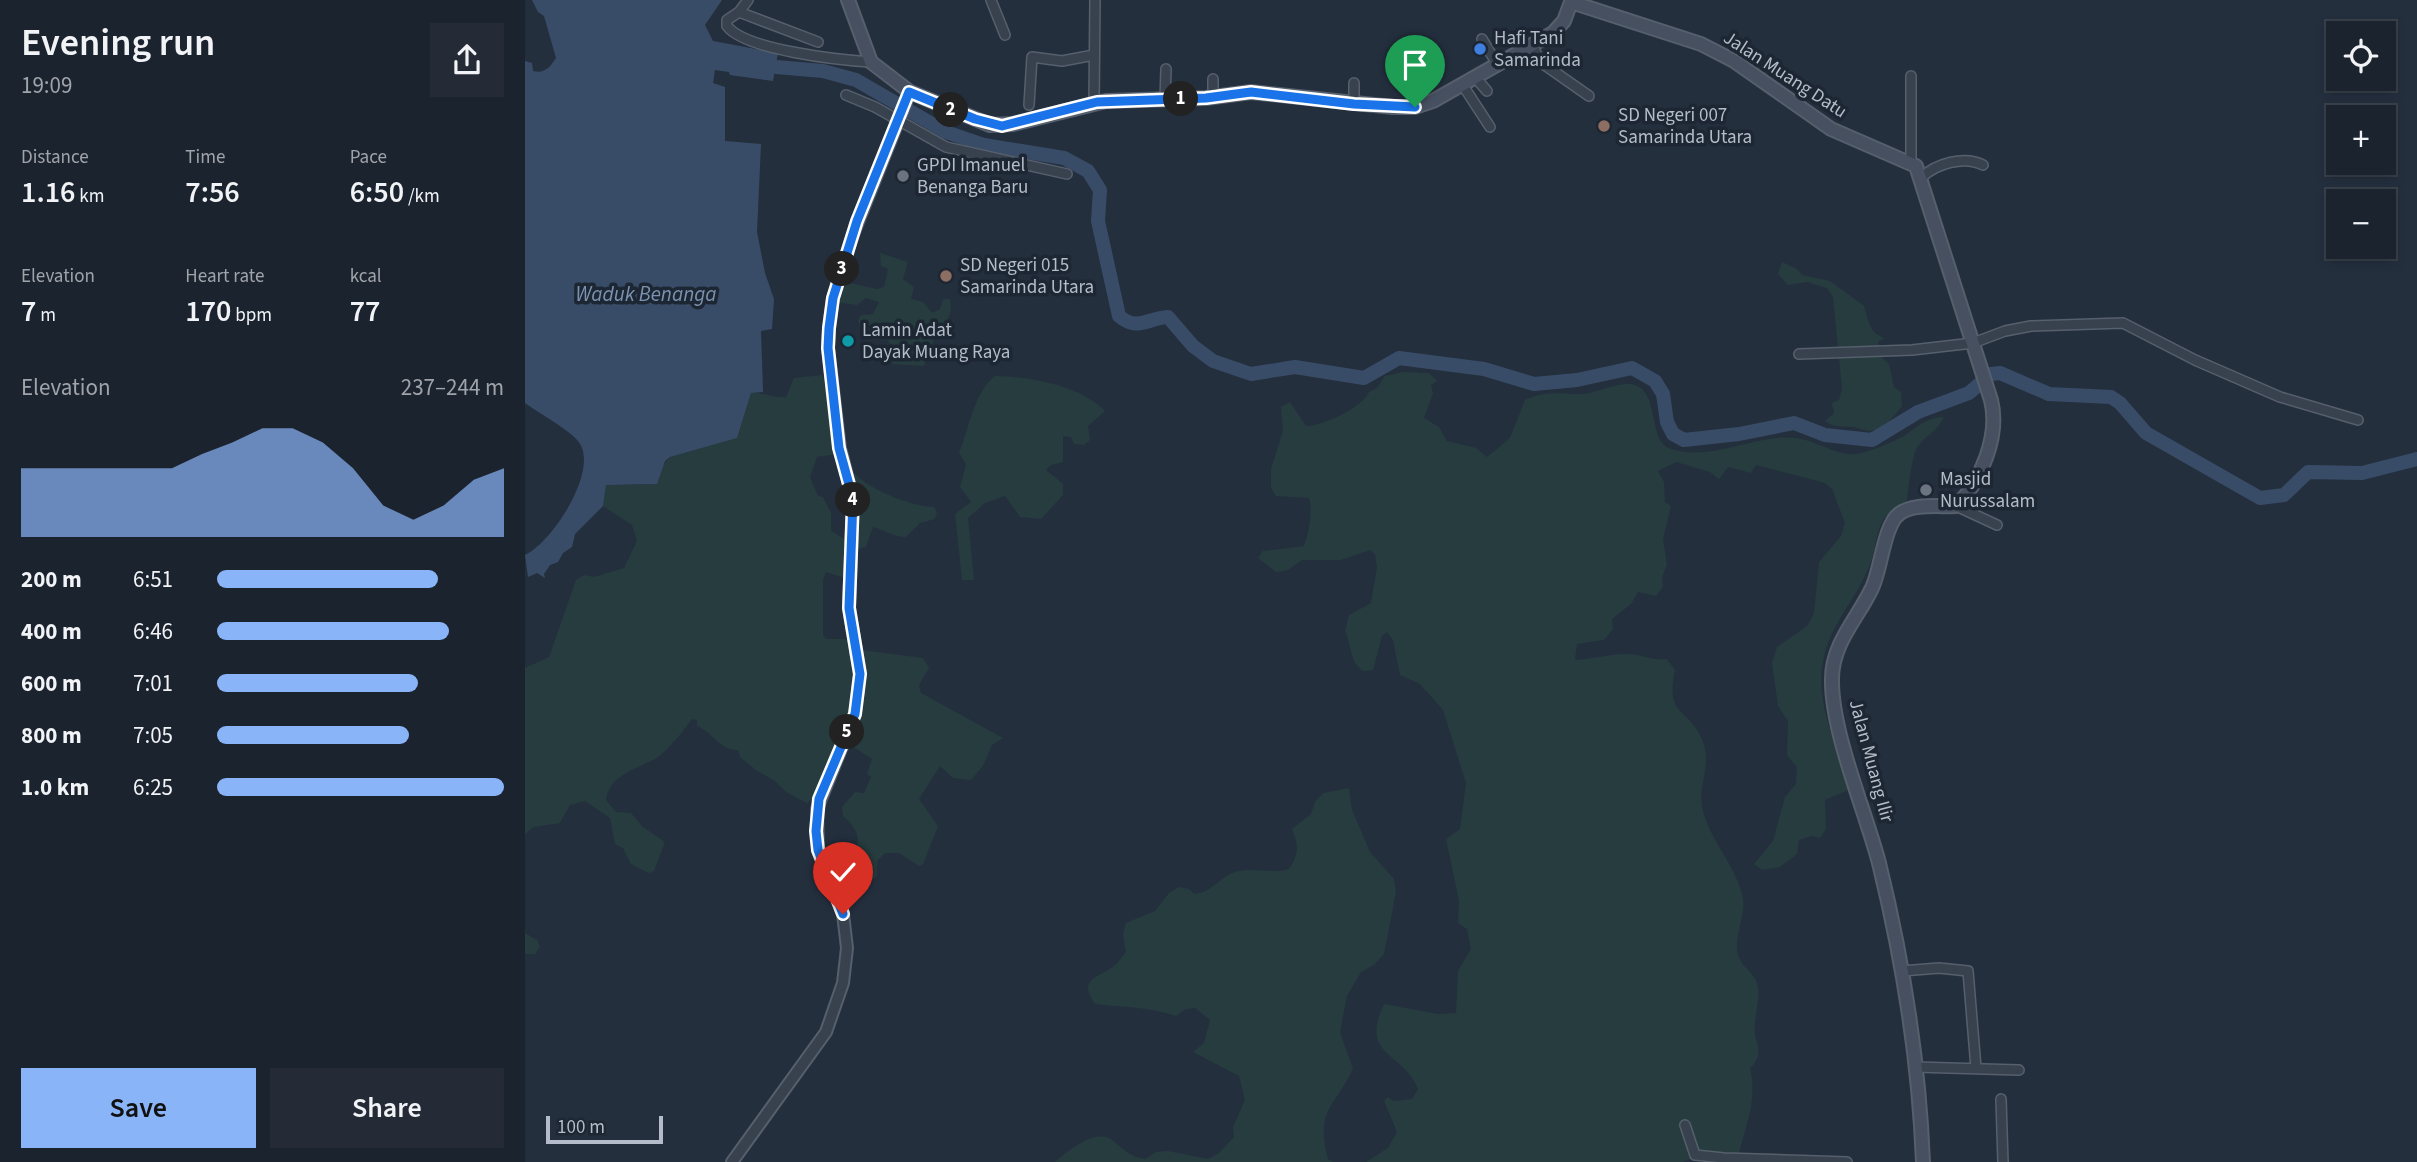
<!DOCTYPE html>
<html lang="en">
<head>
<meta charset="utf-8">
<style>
	:root { --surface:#1b232e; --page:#242b36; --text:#f1f3f6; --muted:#a0a4aa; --line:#39404a; --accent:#8ab4f8 }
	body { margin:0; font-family:"Source Sans 3",sans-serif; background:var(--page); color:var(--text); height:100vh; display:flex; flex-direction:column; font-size:26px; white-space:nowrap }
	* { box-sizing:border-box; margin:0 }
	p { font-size:23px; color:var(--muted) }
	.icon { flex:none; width:38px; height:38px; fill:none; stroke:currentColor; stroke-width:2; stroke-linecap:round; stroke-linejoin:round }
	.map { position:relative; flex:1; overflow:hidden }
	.panel { display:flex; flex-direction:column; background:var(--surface); width:525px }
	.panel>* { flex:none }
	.buttons { position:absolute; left:1801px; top:21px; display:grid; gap:14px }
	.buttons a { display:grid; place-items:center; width:70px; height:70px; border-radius:0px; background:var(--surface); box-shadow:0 4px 10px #0003,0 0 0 2px var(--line); font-size:35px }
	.scale { position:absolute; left:21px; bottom:18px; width:117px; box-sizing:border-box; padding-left:7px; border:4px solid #b4bcc9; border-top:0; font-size:19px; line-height:24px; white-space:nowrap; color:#b4bcc9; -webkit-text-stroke:5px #1d2633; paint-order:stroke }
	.pin { position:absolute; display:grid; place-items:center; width:60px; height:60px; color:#fff; margin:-72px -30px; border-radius:50% 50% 50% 0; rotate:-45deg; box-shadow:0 0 7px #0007 }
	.pin .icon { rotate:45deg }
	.km { position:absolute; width:35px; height:35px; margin:-18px; border-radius:50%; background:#222; color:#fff; font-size:19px; line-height:35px; text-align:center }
	.round { display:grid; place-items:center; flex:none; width:74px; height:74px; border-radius:0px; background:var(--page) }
	.overview { display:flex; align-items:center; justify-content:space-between; height:119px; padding:0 21px }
	h1 { font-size:38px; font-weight:600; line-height:52px }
	.figures { display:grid; grid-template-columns:repeat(3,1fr); gap:10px; height:119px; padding:7px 21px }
	.figures div { display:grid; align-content:center }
	.figures b { font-size:30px; font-weight:600 }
	.figures small { font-size:19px; font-weight:400 }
	.figures p { font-size:19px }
	.chart { height:196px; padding:14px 21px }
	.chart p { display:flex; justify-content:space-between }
	.chart svg { width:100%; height:126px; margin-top:7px; fill:var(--accent); opacity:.7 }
	.button { display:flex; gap:14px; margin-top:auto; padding:14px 21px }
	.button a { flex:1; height:80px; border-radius:0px; background:var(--accent); color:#111; font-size:28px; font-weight:600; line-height:80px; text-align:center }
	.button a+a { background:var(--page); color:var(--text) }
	ul { padding:0 21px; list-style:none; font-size:23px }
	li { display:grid; grid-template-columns:112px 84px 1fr; align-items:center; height:52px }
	li i { height:18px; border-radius:9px; background:var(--accent) }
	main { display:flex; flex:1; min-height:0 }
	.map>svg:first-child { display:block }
	.green { fill:#263c3f }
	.water { fill:#394c67 }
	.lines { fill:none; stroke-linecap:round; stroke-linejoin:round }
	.river { stroke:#394c67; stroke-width:14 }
	.minor-casing { stroke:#565f6c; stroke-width:12 }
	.tertiary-casing { stroke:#565f6c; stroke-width:14 }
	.secondary-casing { stroke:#565f6c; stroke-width:16 }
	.minor { stroke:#38414e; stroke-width:9 }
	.tertiary { stroke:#38414e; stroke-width:10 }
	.secondary { stroke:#465061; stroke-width:12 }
	.route-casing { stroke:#fff; stroke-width:14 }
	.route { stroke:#1a73e8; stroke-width:9 }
	.shop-dot { fill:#3f7fe0; stroke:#1d2633; stroke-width:2.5 }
	.education-dot { fill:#8d6e63; stroke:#1d2633; stroke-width:2.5 }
	.worship-dot { fill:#6b7280; stroke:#1d2633; stroke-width:2.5 }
	.culture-dot { fill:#0f9aa8; stroke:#1d2633; stroke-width:2.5 }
	.labels { text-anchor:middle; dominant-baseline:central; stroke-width:7; stroke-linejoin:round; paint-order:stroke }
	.poi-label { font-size:19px; fill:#b4bcc9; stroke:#1d2633; text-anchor:start }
	.street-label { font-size:19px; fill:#b4bcc9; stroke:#1d2633 }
	.water-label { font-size:21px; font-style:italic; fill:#7c92b1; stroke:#1d2633 }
</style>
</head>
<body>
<main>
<section class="panel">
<div class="overview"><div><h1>Evening run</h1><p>19:09</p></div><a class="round"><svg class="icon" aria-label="share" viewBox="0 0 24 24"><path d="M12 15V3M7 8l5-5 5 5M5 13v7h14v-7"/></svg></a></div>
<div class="figures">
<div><p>Distance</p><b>1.16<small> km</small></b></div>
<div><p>Time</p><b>7:56</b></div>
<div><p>Pace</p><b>6:50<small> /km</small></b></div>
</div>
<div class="figures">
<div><p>Elevation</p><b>7<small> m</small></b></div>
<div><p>Heart rate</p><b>170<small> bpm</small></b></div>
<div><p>kcal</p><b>77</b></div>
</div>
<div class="chart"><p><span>Elevation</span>237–244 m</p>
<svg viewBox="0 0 160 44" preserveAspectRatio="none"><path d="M0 44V20L10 20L20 20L30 20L40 20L50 20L60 15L70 11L80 6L90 6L100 11L110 20L120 33L130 38L140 33L150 24L160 20V44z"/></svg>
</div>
<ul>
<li><b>200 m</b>6:51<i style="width:77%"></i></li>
<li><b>400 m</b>6:46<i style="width:81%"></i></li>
<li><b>600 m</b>7:01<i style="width:70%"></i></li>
<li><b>800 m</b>7:05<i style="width:67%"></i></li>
<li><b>1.0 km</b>6:25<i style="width:100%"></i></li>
</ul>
<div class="button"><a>Save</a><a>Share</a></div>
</section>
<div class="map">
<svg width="1892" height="1162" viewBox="0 0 1892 1162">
	<rect width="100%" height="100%" fill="#242f3e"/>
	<g class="green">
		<polygon points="355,253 383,262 378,279 389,287 386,299 398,302 407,313 415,309 418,299 425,299 426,310 419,331 411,334 399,366 367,364 372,347 364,343 363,340 348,340 338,335 333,321 336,315 348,314 354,302 341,298 332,305 310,302 316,281 352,289 359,287 363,269 356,266"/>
		<path d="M1257 262 1272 269 1277 275 1305 281 1339 306C1344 320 1343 332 1359 338L1353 342 1357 358 1364 364 1369 387 1376 392 1377 406C1369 416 1358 432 1343 431 1337 430 1332 427 1327 427 1316 426 1310 428 1300 421L1309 413 1307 403 1314 400 1317 389 1308 297 1302 288 1282 282 1263 285 1253 274Z"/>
		<path d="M878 372 904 373 912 381 906 385 908 393 899 418 914 427 922 441 951 448 962 457 985 438 1000 400C1020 390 1036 394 1057 394 1076 393 1108 372 1121 394 1131 409 1127 444 1146 449 1187 462 1233 433 1271 438 1290 440 1313 457 1332 454 1345 452 1365 443 1377 437 1391 429 1400 417 1419 417 1413 431 1401 435 1393 446 1387 452 1383 492 1382 502 1346 517 1356 538 1344 567 1332 597 1308 622 1300 653 1287 699 1312 747 1326 789L1300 800 1301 829 1295 838 1287 836 1274 840 1272 854 1255 867 1237 870 1229 864 1248 841 1260 797 1271 784 1272 767 1262 755 1263 721 1253 706 1247 663 1252 647 1282 626 1289 613 1294 562 1316 536 1320 523 1307 489 1300 483 1231 465 1226 473 1203 467 1194 479 1185 472 1151 462 1133 471 1139 482 1140 502 1146 506 1138 539 1142 565 1137 577 1138 587 1131 596 1113 592 1106 604 1087 619 1088 629 1079 640 1052 644 1050 660C1067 659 1084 654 1102 654 1116 654 1127 661 1142 659L1150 670C1140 717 1162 706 1177 739 1188 764 1173 784 1177 807 1184 840 1209 862 1217 894 1222 912 1212 928 1212 946 1212 963 1221 965 1229 977 1240 992 1227 1018 1230 1035 1231 1042 1235 1047 1233 1055 1232 1061 1229 1064 1225 1068 1233 1101 1220 1126 1213 1158L1177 1156 1157 1162H841L863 1148 872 1132 859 1101 863 1097 868 1101 887 1099 893 1089C878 1051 834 1057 859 1004L913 1014 931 1013 933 971 946 949 942 929 933 923 934 901 921 839 935 829 941 783 918 710 895 684 875 675 868 640 862 632 857 636 848 670 838 671C824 661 827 646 820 631L824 615 846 603 852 567 850 554 845 550 816 560H777L763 570 751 572 733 558 738 551 779 546C784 530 788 514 784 498L751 496 746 488V469L758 431 756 407 765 402 781 426C798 426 837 408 844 392L852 388 860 376Z"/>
		<path d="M298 375 312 454 292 457 285 477 293 496 298 497 306 513V531L323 541 320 578 301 572 298 580V635L301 639H320L324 642 332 699 292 796 282 803 261 792 250 781 231 770 215 757 213 750C195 751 188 732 172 726V720L167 719C161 728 142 751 133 757 114 769 85 773 81 800L91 812 106 813 118 827 140 842 129 871 124 873 106 864 98 848 90 844 85 818 60 801 45 805 35 823 9 827 0 834V668L24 657 51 580 59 575 69 577 99 568 112 541 107 525 78 506 81 485H121L145 457 212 438 226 393C239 392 248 398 261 397L269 378Z"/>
		<path d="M470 376C506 377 554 385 580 411L563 426 565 440 559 445 549 444 546 437 538 436V462L526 465 521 470 538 484V495L516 519 495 517 480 496 460 503 443 518 449 580H437L430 514 446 502 435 487 441 464 434 453C444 429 449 392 470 376Z"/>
		<path d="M329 473C345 490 385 506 409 507L412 512 410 519 395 523 381 537C368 537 360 530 348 527L341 547 333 549 329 554 333 530Z"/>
		<path d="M337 650 398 658 404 668 394 685 396 693 478 738 467 745 458 766 446 780 428 778 415 766 394 799 413 826 398 864 394 866 374 853H360L352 861V877L347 880 345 886 312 881 300 855 330 852C337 837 330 826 318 816L317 807 330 792 339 793 346 777 342 774 347 759 322 743 338 696 334 654Z"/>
		<path d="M824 788 827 810 845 852 869 879 871 892 859 954 849 965 836 972 822 996 815 1032 828 1069C809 1109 790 1109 803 1159L809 1162H530C543 1151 570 1128 587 1140 600 1150 603 1156 620 1159L631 1152 643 1151 683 1159 693 1154 709 1137 708 1127 720 1100 714 1076 668 1052 679 1043 685 1020 670 1008 661 1009 651 1016C624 1007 598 1007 570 1004 551 978 576 977 589 966 594 962 597 956 601 952L598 934 601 923 630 911 644 893 654 887 664 889 669 894C688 893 696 874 714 871 730 868 748 874 764 869 774 854 774 846 767 829L786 814 790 802 798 793Z"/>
		<polygon points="0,933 12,940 15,947 10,954 0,954"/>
	</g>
	<path class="water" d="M7 0H197L180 25 188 41 253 53 248 81 205 75 204 72 190 70 188 83 200 87V141L236 144 232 232 240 273 249 299 247 329 236 331 238 392 226 393 212 438 145 457 140 461 132 484 81 485 78 506 50 534 47 547 38 553 33 562 25 565 19 574 20 578 12 573 3 577 0 555C27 543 76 468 53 441 42 428 15 414 0 403V61L7 63 8 71C20 74 25 67 31 58L19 16 13 12Z"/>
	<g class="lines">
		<path class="river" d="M251 67 298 71 331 80 421 132 459 145 539 158 563 171 575 190 573 221 594 316C613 332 622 318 643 317L668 346 688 361 726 374 770 367 839 378 874 358 959 369 1009 384 1052 380 1107 368 1130 381 1138 394 1142 422 1148 434 1159 440 1214 434 1269 423 1300 435 1347 440 1393 412 1444 393 1466 374 1475 373 1524 394 1586 397 1595 403 1621 433 1735 498 1759 495 1783 472 1837 473 1892 459"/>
		<g class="minor-casing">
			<g id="minor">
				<path d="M223 0 214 12 202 20V26C220 50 314 60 346 62"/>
				<polyline points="466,0 480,35"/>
				<polyline points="214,12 293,42"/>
				<polyline points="957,39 972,64"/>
				<polyline points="1008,45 1014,61 1064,96"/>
				<polyline points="950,77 962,91"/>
				<polyline points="688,79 688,97"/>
				<polyline points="829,83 829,104"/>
				<polyline points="937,84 965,127"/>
				<polyline points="321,95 350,107 421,147 542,174"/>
				<polyline points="640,100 641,69"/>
				<polyline points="569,103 570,0"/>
				<polyline points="504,105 507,57 537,61 569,55"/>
				<polyline points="1386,161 1386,76"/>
				<path d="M1397 177C1411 164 1439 155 1458 165"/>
				<polyline points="1274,354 1387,350 1448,343 1480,331 1506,326 1598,323 1670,360 1755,397 1833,420"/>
				<polyline points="1431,506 1472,525"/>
				<polyline points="1377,971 1414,968 1443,971 1451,1068"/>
				<polyline points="1390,1067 1494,1070"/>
				<polyline points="1476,1099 1478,1162"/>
				<polyline points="1160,1125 1170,1155 1199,1158 1322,1162"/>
			</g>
		</g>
		<g class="tertiary-casing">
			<polyline id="tertiary" points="207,1162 301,1032 318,983 322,948 318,914 293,850 292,809 330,714 335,674 324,608 328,499 315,448 303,348 304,328 308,298 327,237 385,92"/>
		</g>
		<g class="secondary-casing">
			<path id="secondary" d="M323 0 346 62 385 92 465 125 488 124 581 101 681 98 726 92 868 107H890L908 101 1028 33 1039 21 1046 2 1176 44 1209 61 1306 129 1391 166 1466 400C1475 435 1456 482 1431 506 1414 507 1388 503 1374 514 1359 525 1356 570 1347 588 1333 618 1307 643 1307 679 1306 731 1340 810 1354 863 1378 961 1394 1061 1398 1162"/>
		</g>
		<use href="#minor" class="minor"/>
		<use href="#tertiary" class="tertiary"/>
		<use href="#secondary" class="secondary"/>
	</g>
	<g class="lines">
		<g class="route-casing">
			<polyline id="route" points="318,914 293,850 291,831 294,799 330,714 335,674 324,608 328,499 314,448 303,348 304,328 308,298 332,221 384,92 450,119 477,126 572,102 681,98 726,92 829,104 890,107"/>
		</g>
		<use href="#route" class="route"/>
	</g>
	<circle class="shop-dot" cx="955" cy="49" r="7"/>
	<g class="education-dot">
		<circle cx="1079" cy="126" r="7"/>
		<circle cx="421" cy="276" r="7"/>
	</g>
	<g class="worship-dot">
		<circle cx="378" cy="176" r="7"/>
		<circle cx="1401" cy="490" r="7"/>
	</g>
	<circle class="culture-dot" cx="323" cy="341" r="7"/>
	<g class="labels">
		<g class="poi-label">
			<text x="969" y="38">Hafi Tani<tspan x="969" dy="22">Samarinda</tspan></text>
			<text x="1093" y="115">SD Negeri 007<tspan x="1093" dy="22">Samarinda Utara</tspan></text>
			<text x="392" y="165">GPDI Imanuel<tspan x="392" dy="22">Benanga Baru</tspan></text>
			<text x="435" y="265">SD Negeri 015<tspan x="435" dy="22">Samarinda Utara</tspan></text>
			<text x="337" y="330">Lamin Adat<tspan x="337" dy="22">Dayak Muang Raya</tspan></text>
			<text x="1415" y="479">Masjid<tspan x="1415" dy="22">Nurussalam</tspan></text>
		</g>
		<g class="street-label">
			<text transform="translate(1260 75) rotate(33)">Jalan Muang Datu</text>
			<text transform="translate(1346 761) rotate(75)">Jalan Muang Ilir</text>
		</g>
		<g class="water-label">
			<text x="121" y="294">Waduk Benanga</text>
		</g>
	</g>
</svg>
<div class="buttons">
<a><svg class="icon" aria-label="locate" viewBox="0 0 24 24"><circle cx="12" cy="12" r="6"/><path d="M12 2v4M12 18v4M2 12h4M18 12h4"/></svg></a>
<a>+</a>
<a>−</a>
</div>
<div class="scale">100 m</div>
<div class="pin" style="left:890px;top:107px;background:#1e9e55"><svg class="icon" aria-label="arrive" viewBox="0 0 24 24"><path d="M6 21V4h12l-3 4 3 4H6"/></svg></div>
<div class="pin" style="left:318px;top:914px;background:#d93025"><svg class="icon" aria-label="check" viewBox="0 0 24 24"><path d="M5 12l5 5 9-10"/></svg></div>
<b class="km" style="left:656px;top:99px">1</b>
<b class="km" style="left:426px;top:110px">2</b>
<b class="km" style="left:317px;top:269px">3</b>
<b class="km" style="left:328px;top:500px">4</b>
<b class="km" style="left:322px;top:732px">5</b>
</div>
</main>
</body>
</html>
